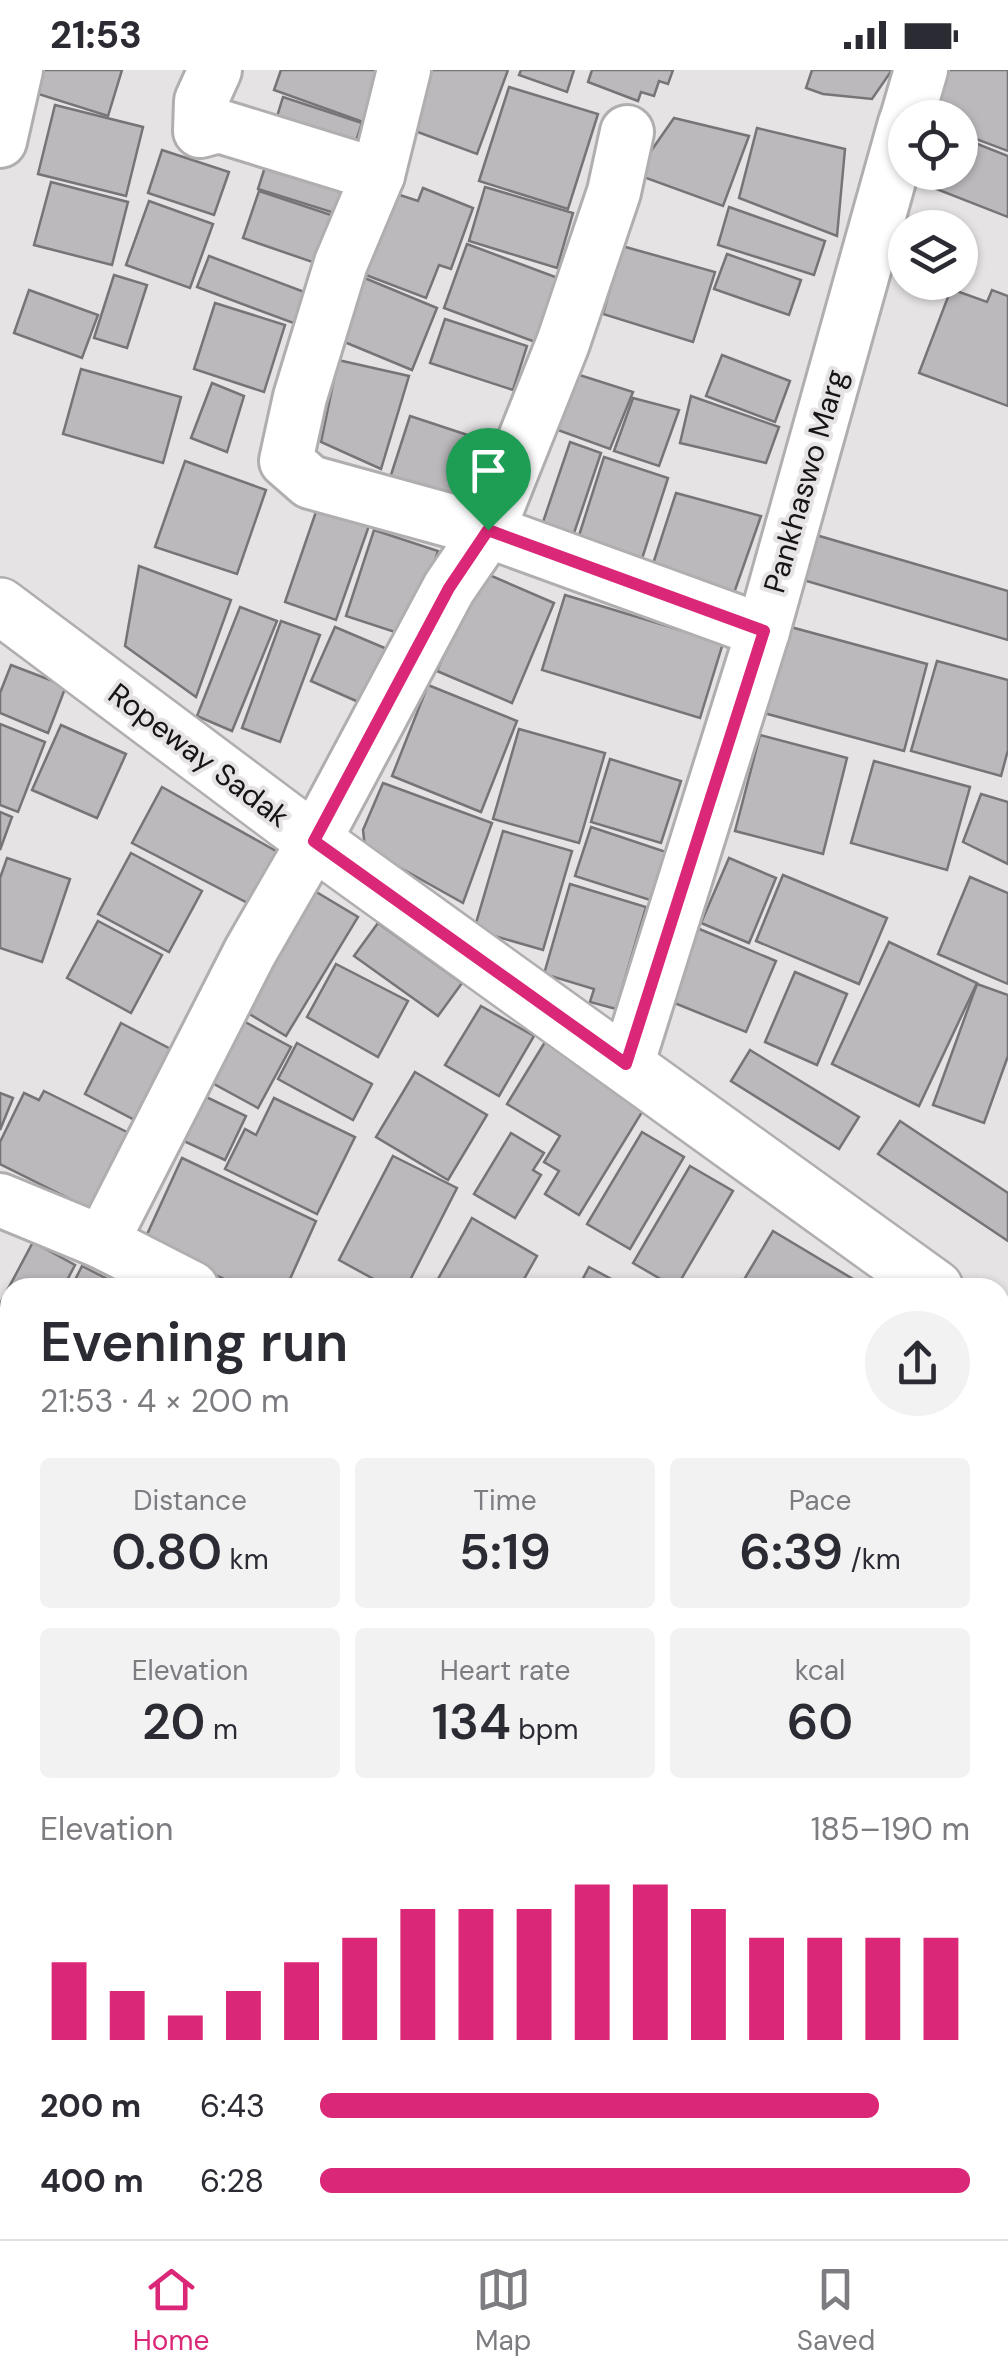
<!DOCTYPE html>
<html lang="en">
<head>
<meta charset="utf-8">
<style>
	:root { --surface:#fff; --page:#f2f2f3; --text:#2b2b33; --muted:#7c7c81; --line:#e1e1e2; --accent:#db2777 }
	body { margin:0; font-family:"DM Sans",sans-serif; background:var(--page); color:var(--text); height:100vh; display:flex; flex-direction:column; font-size:38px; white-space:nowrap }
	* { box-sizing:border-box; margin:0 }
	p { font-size:32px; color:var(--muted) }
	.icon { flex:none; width:55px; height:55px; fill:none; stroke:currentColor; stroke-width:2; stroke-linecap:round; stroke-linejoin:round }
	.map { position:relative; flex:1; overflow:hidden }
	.side { position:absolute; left:0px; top:1208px; width:1010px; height:962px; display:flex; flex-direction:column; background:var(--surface); border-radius:30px 30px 0 0; box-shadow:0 2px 8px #0004 }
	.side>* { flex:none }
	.tools { position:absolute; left:888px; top:30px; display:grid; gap:20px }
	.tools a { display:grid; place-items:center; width:90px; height:90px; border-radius:50%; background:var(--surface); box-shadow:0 2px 8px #0004; font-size:50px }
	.pin { position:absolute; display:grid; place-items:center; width:85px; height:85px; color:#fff; margin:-102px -42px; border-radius:50% 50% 50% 0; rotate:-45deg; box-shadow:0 0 10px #0007 }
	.pin .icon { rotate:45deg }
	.round { display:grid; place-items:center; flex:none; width:105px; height:105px; border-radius:52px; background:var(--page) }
	.headline { display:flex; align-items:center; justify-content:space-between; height:170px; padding:0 40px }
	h1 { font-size:55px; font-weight:600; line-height:75px }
	.metrics { display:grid; grid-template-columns:repeat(3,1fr); gap:15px; height:170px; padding:10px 40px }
	.metrics div { display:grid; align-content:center; border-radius:10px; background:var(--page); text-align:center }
	.metrics b { font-size:50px; font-weight:600 }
	.metrics small { font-size:28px; font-weight:400 }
	.metrics p { font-size:28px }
	.chart { height:280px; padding:20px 40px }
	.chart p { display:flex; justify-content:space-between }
	.chart svg { width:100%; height:180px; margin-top:10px; stroke:var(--accent); stroke-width:6 }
	ul { padding:0 40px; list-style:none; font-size:32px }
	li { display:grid; grid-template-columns:160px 120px 1fr; align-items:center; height:75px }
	li i { height:25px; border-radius:12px; background:var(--accent) }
	.status { display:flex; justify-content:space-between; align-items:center; height:70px; padding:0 50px; background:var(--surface); direction:ltr }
	.status svg { height:28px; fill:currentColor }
	.tabs { display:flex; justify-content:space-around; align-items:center; height:140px; border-top:2px solid var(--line); background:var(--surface); font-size:28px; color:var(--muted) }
	.tabs a { display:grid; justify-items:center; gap:5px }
	.tabs .on { color:var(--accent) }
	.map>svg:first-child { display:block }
	.green { fill:#e3aba9 }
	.building { fill:#bbb9bc; stroke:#767477; stroke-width:2.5 }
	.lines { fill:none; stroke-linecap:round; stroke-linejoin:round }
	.minor-casing { stroke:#b1aeb0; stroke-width:58 }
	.secondary-casing { stroke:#b1aeb0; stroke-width:60 }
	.minor { stroke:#fff; stroke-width:52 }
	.secondary { stroke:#fff; stroke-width:55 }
	.route-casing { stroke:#fff; stroke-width:20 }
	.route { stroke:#db2777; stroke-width:12 }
	.labels { text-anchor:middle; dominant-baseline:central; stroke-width:8; stroke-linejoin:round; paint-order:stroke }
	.street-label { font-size:30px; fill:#171617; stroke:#e6e3e5 }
</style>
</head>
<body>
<div class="status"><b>21:53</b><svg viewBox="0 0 49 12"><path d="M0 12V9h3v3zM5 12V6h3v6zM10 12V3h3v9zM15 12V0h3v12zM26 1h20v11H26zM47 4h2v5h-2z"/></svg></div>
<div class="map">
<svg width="1008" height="2169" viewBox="0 0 1008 2169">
	<rect width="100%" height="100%" fill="#e6e3e5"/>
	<polygon class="green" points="1000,1457 1008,1462 1008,1636 1000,1647"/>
	<g class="building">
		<polygon points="39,0 122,0 108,46 32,22"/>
		<polygon points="281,0 381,0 363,52 274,20"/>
		<polygon points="424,0 508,0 477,84 404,57"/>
		<polygon points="521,0 574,0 567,22 519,5"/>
		<polygon points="592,0 673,0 668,14 659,11 654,26 641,22 638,31 588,12"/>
		<polygon points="812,0 892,0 872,29 823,24 806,18"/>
		<polygon points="946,0 1008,0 1008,81 960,63 960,48 927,48"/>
		<polygon points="509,17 598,44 568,139 479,111"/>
		<polygon points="283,27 362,53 349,92 271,66"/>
		<polygon points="55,35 143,57 126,126 38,104"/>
		<polygon points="674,48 749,66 723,136 635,104"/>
		<polygon points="757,58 845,79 837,166 739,128"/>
		<polygon points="960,67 1008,86 1008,147 916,111 919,102 960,102"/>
		<polygon points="162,80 229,102 214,145 148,123"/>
		<polygon points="270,81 355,108 344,146 258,119"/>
		<polygon points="51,112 128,132 112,195 34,175"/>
		<polygon points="485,117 573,143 557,198 469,171"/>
		<polygon points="423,118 473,138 451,199 439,195 426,228 358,202 388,121 418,131"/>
		<polygon points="259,121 337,147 321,195 243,168"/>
		<polygon points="149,131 213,154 190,218 126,195"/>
		<polygon points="729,137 825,171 814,205 718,175"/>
		<polygon points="467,174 558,208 535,272 444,238"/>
		<polygon points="622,176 715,202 693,272 603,244"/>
		<polygon points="727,184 801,210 789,245 714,219"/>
		<polygon points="209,186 307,223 296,254 197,217"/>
		<polygon points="355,204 437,238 412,300 330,266"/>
		<polygon points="114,205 147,215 127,278 94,268"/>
		<polygon points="951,219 987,232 992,220 1008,226 1008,336 919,303"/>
		<polygon points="29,220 98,245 82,288 14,263"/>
		<polygon points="215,233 285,255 264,322 194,299"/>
		<polygon points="445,249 527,276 513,320 430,293"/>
		<polygon points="722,285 790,311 775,352 706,326"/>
		<polygon points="338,290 409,306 381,399 321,372"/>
		<polygon points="81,299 181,327 163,393 63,364"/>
		<polygon points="570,302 633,322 610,379 555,359"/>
		<polygon points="212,313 244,326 227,382 191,368"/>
		<polygon points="691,326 779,357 766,393 680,373"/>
		<polygon points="633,328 679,340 659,396 614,381"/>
		<polygon points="410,346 504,377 472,434 390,408"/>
		<polygon points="570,372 601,383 573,466 542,455"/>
		<polygon points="604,387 668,408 640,495 576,475"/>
		<polygon points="185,391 266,420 237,504 155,477"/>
		<polygon points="676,423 761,446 733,526 651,500"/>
		<polygon points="319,433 371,450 336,550 285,532"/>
		<polygon points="374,460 438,481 410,567 346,546"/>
		<polygon points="816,465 1008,521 1008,570 803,510"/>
		<polygon points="139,496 231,530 196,627 125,576"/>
		<polygon points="480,501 554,533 512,633 437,601"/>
		<polygon points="565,525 723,573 700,648 542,600"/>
		<polygon points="240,537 277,551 232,661 197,646"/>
		<polygon points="281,551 320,565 280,672 242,658"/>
		<polygon points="787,556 927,594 904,681 764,643"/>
		<polygon points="335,557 387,579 363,634 311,611"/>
		<polygon points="937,591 1008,610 1008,680 1001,706 911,681"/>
		<polygon points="11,595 66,616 48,663 0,643 0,623"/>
		<polygon points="428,615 517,651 481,742 392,706"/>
		<polygon points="0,654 45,672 18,742 0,735"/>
		<polygon points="61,655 126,684 97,748 32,720"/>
		<polygon points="519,659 605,683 579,773 493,749"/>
		<polygon points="760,665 847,688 823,784 735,761"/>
		<polygon points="610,689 681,711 661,773 591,752"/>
		<polygon points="874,691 970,717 947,800 851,773"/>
		<polygon points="383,713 492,753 463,833 365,778 363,760"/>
		<polygon points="162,717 292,790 265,842 132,773"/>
		<polygon points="981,724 1008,732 1008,794 963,772"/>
		<polygon points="0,742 12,747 0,780"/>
		<polygon points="591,757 666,782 650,830 575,806"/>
		<polygon points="503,761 572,781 543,880 474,860"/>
		<polygon points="131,783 202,821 169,882 98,844"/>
		<polygon points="7,788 70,809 42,892 0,878 0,808"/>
		<polygon points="729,788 776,808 749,873 701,853"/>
		<polygon points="783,805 887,848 859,914 756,871"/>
		<polygon points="970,807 1008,823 1008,914 938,884"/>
		<polygon points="570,814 646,837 616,939 590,932 594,919 544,904"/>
		<polygon points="308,817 358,847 286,966 236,936"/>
		<polygon points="98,851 162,885 131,943 67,908"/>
		<polygon points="378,853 462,913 438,946 354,886"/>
		<polygon points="697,858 776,891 746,962 667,930"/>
		<polygon points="889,872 977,913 919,1036 832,994"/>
		<polygon points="336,894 408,931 378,987 307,947"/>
		<polygon points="795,902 847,924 817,995 765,972"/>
		<polygon points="977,914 1008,925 1008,986 984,1053 933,1035"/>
		<polygon points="481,936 534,966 499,1026 445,995"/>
		<polygon points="236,947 291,977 258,1038 203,1008"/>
		<polygon points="121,953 186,987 150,1058 85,1024"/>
		<polygon points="545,972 647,1034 579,1145 545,1124 559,1101 544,1092 560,1066 507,1034"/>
		<polygon points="297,973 372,1014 353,1050 278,1009"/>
		<polygon points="750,980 859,1047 839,1079 731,1011"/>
		<polygon points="415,1002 487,1045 448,1110 376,1067"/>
		<polygon points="44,1021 139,1068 102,1145 0,1094 0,1072 24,1023 39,1030"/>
		<polygon points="0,1023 13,1028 0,1060"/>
		<polygon points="198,1023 246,1046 225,1090 177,1068"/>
		<polygon points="274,1028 355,1067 317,1144 225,1099 245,1059 256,1065"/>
		<polygon points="900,1051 1008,1123 1008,1171 878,1084"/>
		<polygon points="642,1062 684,1087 630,1179 587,1154"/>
		<polygon points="511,1063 544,1083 533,1100 541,1105 515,1148 474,1124"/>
		<polygon points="393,1086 457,1118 406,1218 390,1218 339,1190"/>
		<polygon points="182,1088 316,1151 286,1218 243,1218 144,1171"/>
		<polygon points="690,1096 733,1121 676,1218 633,1193"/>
		<polygon points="472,1148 537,1186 519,1218 433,1218"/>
		<polygon points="773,1161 858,1212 855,1218 739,1218"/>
		<polygon points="33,1172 75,1195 63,1218 10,1218 10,1250 0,1244 0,1234"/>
		<polygon points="82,1196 121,1216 120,1218 71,1218"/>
		<polygon points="589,1197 628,1218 578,1218"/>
		<polygon points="0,1251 10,1257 10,1287 0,1281"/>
		<polygon points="1000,1351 1008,1357 1008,1432 1000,1426"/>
		<polygon points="0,1361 10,1367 10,1444 0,1439"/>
		<polygon points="9,1521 10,1620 0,1626 0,1528"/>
		<polygon points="1008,1753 1008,1813 1000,1818 1000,1757"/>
		<polygon points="0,1848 10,1865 10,1880 0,1885"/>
		<polygon points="1000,1893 1008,1907 1008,1924 1000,1928"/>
		<polygon points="10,2035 10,2070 0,2052 0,2041"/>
		<polygon points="398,2160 447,2160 453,2169 403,2169"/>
		<polygon points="496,2160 610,2160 593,2169 479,2169"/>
		<polygon points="629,2160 680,2160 684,2169 612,2169"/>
	</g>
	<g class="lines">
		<g class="minor-casing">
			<g id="minor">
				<polyline points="215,0 201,31 200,61 219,56 378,105"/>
				<polyline points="404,0 378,105 341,193 300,327 286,391 310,412 488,461 763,561"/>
				<polyline points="907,48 921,0"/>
				<polyline points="0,71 16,0"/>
				<polyline points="627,995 763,561 905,53"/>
				<polyline points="0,1130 102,1172 192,1218"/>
				<polyline points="102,1172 250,882 314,771 449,518 488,461 563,273 614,122 627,62"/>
				<polyline points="0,1485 10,1478"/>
				<polyline points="0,1684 10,1698"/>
				<polyline points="1000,1710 1008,1704"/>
				<polyline points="0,1922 10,1917"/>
				<polyline points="1000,2113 1008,2108"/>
				<polyline points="457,2160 462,2169"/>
				<polyline points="214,2169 228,2160"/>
				<polyline points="907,2169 921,2160"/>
			</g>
		</g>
		<g class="secondary-casing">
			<g id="secondary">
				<polyline points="0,536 314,771 935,1218"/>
				<polyline points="1000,1263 1008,1269"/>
			</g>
		</g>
		<use href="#minor" class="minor"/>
		<use href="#secondary" class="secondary"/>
	</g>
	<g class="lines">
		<g class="route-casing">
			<polygon id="route" points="488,460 764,561 626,994 314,771 449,518"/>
		</g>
		<use href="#route" class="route"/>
	</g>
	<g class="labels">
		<g class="street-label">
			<text transform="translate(805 411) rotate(-74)">Pankhaswo Marg</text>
			<text transform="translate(199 685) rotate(37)">Ropeway Sadak</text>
		</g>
	</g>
</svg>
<div class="tools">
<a><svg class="icon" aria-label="locate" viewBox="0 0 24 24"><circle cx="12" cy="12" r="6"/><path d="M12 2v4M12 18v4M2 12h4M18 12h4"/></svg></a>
<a><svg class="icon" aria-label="layers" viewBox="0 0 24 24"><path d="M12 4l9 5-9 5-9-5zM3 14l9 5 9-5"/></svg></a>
</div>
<div class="pin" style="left:488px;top:460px;background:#1e9e55"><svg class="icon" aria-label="arrive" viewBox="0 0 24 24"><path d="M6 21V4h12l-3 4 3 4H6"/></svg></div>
<section class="side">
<div class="headline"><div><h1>Evening run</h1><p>21:53 · 4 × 200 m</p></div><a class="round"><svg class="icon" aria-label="share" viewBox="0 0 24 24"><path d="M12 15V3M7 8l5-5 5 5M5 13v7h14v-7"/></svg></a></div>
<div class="metrics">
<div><p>Distance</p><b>0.80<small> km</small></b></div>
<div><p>Time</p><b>5:19</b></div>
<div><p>Pace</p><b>6:39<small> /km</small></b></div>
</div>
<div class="metrics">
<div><p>Elevation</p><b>20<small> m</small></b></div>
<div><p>Heart rate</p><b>134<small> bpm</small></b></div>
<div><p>kcal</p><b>60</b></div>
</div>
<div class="chart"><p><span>Elevation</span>185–190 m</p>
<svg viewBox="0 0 160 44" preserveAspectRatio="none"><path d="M5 44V25M15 44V32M25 44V38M35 44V32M45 44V25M55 44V19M65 44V12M75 44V12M85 44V12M95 44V6M105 44V6M115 44V12M125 44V19M135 44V19M145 44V19M155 44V19"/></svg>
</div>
<ul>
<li><b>200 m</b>6:43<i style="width:86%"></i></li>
<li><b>400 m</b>6:28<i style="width:100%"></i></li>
</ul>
</section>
</div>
<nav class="tabs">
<a class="on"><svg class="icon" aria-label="home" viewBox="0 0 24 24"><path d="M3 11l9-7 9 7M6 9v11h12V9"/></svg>Home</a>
<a><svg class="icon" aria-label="map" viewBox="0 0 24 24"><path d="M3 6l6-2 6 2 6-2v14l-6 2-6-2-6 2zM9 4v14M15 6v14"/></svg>Map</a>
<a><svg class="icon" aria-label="saved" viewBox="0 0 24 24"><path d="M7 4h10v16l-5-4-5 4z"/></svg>Saved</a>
</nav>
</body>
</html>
